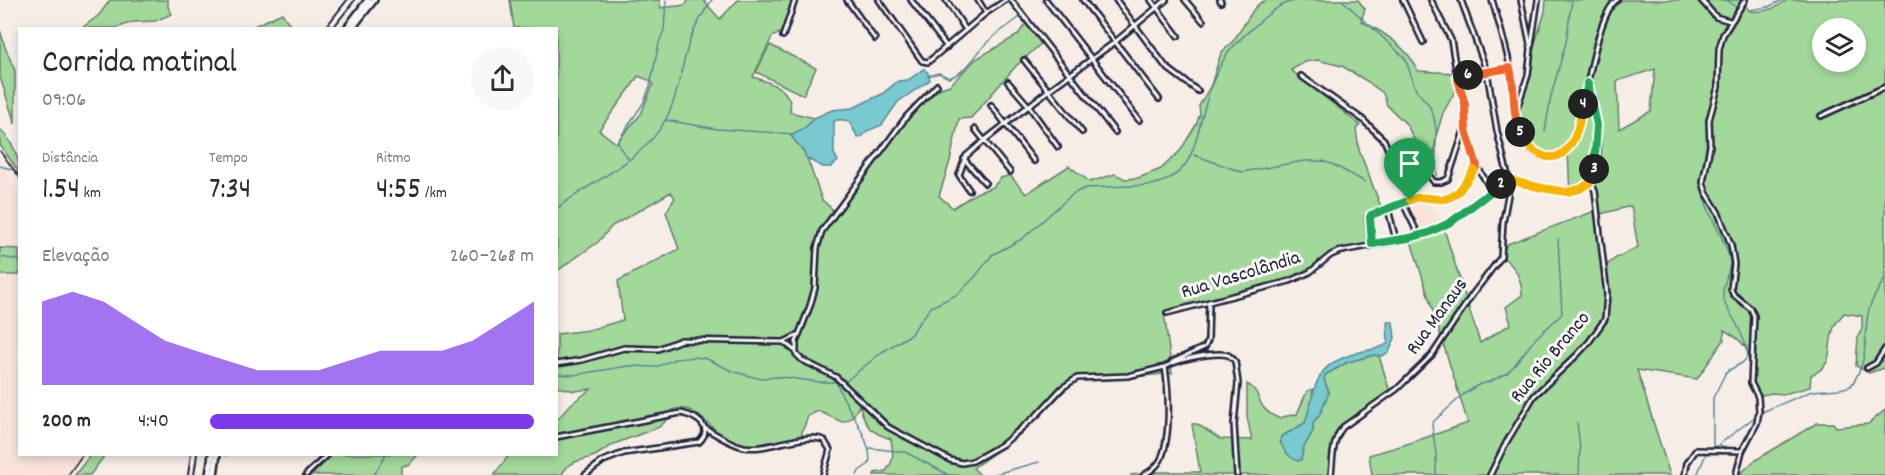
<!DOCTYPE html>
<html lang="pt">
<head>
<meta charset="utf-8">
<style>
	:root { --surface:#fff; --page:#f7f7f7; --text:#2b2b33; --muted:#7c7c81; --accent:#7c3aed }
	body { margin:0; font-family:Dekko,sans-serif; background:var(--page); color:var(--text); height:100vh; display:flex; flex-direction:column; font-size:22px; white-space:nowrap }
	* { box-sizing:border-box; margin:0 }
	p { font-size:20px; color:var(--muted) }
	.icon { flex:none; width:33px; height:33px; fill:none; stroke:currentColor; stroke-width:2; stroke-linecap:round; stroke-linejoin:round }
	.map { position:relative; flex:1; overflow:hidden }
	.details { position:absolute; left:18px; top:27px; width:540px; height:429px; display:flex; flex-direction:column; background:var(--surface); border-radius:0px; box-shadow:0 3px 9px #0003 }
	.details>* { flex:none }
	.controls { position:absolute; left:1812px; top:18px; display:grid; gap:12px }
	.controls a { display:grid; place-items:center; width:54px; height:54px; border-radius:50%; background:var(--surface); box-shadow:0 3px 9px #0003; font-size:30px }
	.pin { position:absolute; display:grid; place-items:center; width:51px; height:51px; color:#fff; margin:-62px -26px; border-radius:50% 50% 50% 0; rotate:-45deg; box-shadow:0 0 6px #0007 }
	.pin .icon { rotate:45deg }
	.km { position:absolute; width:30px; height:30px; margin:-15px; border-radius:50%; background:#222; color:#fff; font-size:16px; line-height:30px; text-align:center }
	.round { display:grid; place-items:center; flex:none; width:63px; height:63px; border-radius:32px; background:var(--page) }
	.summary { display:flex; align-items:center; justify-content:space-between; height:102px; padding:0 24px }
	h1 { font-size:33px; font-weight:600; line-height:45px }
	.stats { display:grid; grid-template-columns:repeat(3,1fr); gap:9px; height:102px; padding:6px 24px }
	.stats div { display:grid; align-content:center }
	.stats b { font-size:30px; font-weight:600 }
	.stats small { font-size:16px; font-weight:400 }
	.stats p { font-size:16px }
	.chart { height:168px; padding:12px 24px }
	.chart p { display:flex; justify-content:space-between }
	.chart svg { width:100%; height:108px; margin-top:6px; fill:var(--accent); opacity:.7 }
	ul { padding:0 24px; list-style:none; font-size:20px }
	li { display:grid; grid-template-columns:96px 72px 1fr; align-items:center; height:45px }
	li i { height:15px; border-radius:8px; background:var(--accent) }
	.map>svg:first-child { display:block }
	.built { fill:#f7e3da }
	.green { fill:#a3d89b; stroke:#627d6b; stroke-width:1.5; fill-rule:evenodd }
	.water { fill:#78c9d0; stroke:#568694; stroke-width:1.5 }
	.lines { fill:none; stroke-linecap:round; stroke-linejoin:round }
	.stream { stroke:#568694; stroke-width:1.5 }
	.minor-casing { stroke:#22223b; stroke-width:8 }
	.tertiary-casing { stroke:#22223b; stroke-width:8 }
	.motorway-casing { stroke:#22223b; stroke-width:10 }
	.minor { stroke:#f6f6f2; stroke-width:3 }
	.tertiary { stroke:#f6f6f2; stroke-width:4 }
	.motorway { stroke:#f6f6f2; stroke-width:5 }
	.rail { stroke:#22223b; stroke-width:1.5 }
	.split-1-casing { stroke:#fff; stroke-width:12 }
	.split-2-casing { stroke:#fff; stroke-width:12 }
	.split-3-casing { stroke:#fff; stroke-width:12 }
	.split-4-casing { stroke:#fff; stroke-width:12 }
	.split-5-casing { stroke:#fff; stroke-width:12 }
	.split-6-casing { stroke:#fff; stroke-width:12 }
	.split-7-casing { stroke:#fff; stroke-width:12 }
	.split-8-casing { stroke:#fff; stroke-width:12 }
	.split-1 { stroke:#22a559; stroke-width:8 }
	.split-2 { stroke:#22a559; stroke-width:8 }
	.split-3 { stroke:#f5b400; stroke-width:8 }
	.split-4 { stroke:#22a559; stroke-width:8 }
	.split-5 { stroke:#f5b400; stroke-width:8 }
	.split-6 { stroke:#f0652b; stroke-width:8 }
	.split-7 { stroke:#f0652b; stroke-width:8 }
	.split-8 { stroke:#f5b400; stroke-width:8 }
	.labels { text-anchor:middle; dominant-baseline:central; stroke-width:6; stroke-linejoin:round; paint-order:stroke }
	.street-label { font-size:20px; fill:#22223b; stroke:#f6f6f2 }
</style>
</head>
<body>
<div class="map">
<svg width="1885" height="475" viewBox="0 0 1885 475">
	<rect width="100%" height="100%" fill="#f6ede7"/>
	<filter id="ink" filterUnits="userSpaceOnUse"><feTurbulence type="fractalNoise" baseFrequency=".0167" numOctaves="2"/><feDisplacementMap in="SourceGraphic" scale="12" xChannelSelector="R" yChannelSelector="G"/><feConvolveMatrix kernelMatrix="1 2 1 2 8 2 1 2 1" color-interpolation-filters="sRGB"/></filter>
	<g filter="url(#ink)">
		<g class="built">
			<polygon points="0,167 3,167 19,197 19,248 0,245"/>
			<polygon points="1419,199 1423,202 1426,200 1443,223 1422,233 1407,205"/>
			<polygon points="0,275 19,275 20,454 84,455 67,475 0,475"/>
		</g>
		<g class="green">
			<polygon points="110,0 168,0 168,7 172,14 155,21 133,22 116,28 82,28 99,15"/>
			<path d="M510 0H659L661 8 685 5 689 0H703L720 19 738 0H794L784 31 772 37 753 77C771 83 794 89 790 112L814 118 806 127 791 135 805 152 822 200 838 214 899 131 897 128 920 104 941 88 950 85 976 59 1018 35 1027 21 1043 42 1016 66 971 118 959 119 950 161 939 196 953 208 976 193 993 187 1001 178 1010 175 1026 194 1069 166 1090 182 1115 174 1125 179 1138 178 1161 169 1180 151 1196 125 1200 114 1199 106 1211 85 1221 53 1234 40 1254 9 1260 3 1267 0H1358L1365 9 1361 21C1384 32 1408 47 1418 71L1455 73 1458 86 1443 113 1436 136 1433 163 1429 166 1425 163 1407 125 1387 105 1383 93 1365 80 1342 66 1317 60 1305 62 1291 70 1360 125 1356 129 1359 150 1381 207 1364 216 1367 244 1331 253 1312 270 1293 279 1164 312 1172 373 1105 380 1078 378 1018 436 973 468 980 475H874L875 473 886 471C895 460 893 453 891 439 868 431 867 428 859 405 855 414 852 420 842 422L818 411 808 416 801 435C783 444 755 450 737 442 727 438 716 431 709 424 697 414 689 405 672 410L668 419 659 427 614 444 595 456 575 462 568 466 561 475H494L509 455 556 454 557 420 571 404 591 389 575 391 557 387V334L589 330 623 320 618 281 679 249 666 212 675 198 671 192 612 226 598 242 557 271 556 28H514ZM638 76 651 81 653 84 641 114 616 143 599 130 631 87Z"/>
			<path d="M1546 0H1745L1746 7 1750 11C1763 13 1777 8 1787 0H1885V368L1869 373 1856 366 1858 337 1862 328V316L1844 313C1841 317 1837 321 1835 325 1825 346 1838 364 1811 375L1810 387 1784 394 1772 393 1758 396C1738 369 1766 352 1724 330V340L1697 379 1637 370 1670 475H1372L1369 455 1404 445 1468 423 1411 241 1421 239 1444 229 1480 343 1511 324 1506 307 1522 295C1522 278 1514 265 1501 256L1507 244 1595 211 1593 183 1581 190 1570 193 1568 152 1554 156 1541 154 1530 145 1519 124 1518 110 1530 70 1532 52 1545 12ZM1822 28H1856V62H1822ZM1655 69 1651 111 1619 129 1617 81ZM1631 206 1638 247 1616 258 1603 268 1597 215Z"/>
			<polygon points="282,13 292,28 250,28"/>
			<polygon points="0,30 5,47 15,71 15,124 0,77"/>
			<polygon points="770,45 816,68 803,95 756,72"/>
			<path d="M0 129C11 141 20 155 19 172L0 145Z"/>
			<polygon points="0,248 19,249 19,275 0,275"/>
			<path d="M1374 355 1379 356 1390 392C1362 412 1317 433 1333 475H1130L1159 472H1200L1192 424H1197L1220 439 1252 440 1247 417V384C1264 393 1253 407 1278 418L1297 414 1307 391 1313 389 1312 401 1305 423 1281 437 1280 442 1287 453 1302 456 1303 449 1313 431V422L1319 416 1329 392 1324 380 1325 375 1348 362Z"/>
			<polygon points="1885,410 1885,475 1739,475 1754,461 1817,423 1833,423 1836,427 1868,424"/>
			<polygon points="91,454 105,455 90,475 75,475"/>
			<polygon points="334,454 418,454 418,455 409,464 401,467 401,475 312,475"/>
		</g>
		<g class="water">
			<path d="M924 69 928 73 930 80 898 102 882 125 867 131 863 136 858 138C851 126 851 116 834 121V153L838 161 831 167H823L806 158 804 152 791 136 806 127 814 118 832 110 853 108 882 94 898 81 908 80Z"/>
			<path d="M1387 322H1393L1395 338 1389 352 1382 356 1374 355 1348 362 1325 375 1324 380 1329 392 1319 416 1313 422V431L1303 449 1301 460 1298 461C1289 458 1279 447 1281 437L1305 423C1318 384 1311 366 1357 353 1368 349 1380 350 1388 343Z"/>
		</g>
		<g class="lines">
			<g class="stream">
				<polyline points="1342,0 1405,58 1416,90 1429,105 1434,117 1436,131 1436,167 1438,181"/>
				<polyline points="1727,0 1736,7"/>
				<polyline points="1750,10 1768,7 1783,0"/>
				<path d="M928 76 939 73 949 78C966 72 973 59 983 47 993 35 1009 26 1020 17"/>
				<polyline points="665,120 717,129 795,134"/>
				<polyline points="1545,131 1551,96 1566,42 1572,0"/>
				<polyline points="1194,155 1242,172 1304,161 1322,161 1332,164 1365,182"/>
				<polyline points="628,158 620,148 618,141 644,102 650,86 659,43 664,30 666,0"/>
				<polyline points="0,166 14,170 20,175"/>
				<polyline points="1702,178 1707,140"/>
				<path d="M1703 186C1704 212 1722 231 1729 256 1733 270 1721 284 1723 297 1724 306 1732 315 1736 323 1741 332 1745 343 1748 353L1747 358 1742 363 1726 372 1713 398V447"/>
				<path d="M556 209C591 181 645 160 666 119 679 94 681 66 690 40 695 26 703 13 712 0"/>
				<polyline points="0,257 20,260"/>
				<path d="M556 374 574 375 628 366 656 367 675 359 695 357 707 359 732 371 757 378 781 377 819 382H845L882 352 910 335 931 307 958 294 975 277 992 255 1022 239 1074 193 1086 188 1151 185C1191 176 1193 150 1202 117 1207 99 1213 77 1223 61 1230 47 1246 34 1257 24 1271 12 1281 2 1300 0"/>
				<path d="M837 384C844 405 875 443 869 464L859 471 857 475"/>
				<path d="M1762 412 1812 391 1840 389 1851 386C1870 357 1863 343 1868 313 1870 301 1879 289 1885 278"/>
				<polyline points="1577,423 1580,448 1579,475"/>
				<polyline points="869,448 905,452 949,475"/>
				<polyline points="1708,448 1717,446 1756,416"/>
				<polyline points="226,456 226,454"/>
				<polyline points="374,475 386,454"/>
				<polyline points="992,475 1039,462"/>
				<polyline points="1436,475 1436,454 1432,425 1434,421 1464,394 1480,384 1489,382 1507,373 1512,368 1535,339 1562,314 1558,239"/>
				<polyline points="1697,475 1706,454"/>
			</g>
			<g class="minor-casing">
				<g id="minor">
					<polyline points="847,0 875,39"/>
					<polyline points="879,0 922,61 928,62 986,13 1006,0"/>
					<polyline points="911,0 947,47"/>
					<polyline points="946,0 966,30"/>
					<polyline points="978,0 986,13"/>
					<polyline points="1011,0 1115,132"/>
					<polyline points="1046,0 1139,120"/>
					<polyline points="1083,0 1159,99"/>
					<polyline points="1116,0 1166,67 1198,91"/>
					<polyline points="1151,0 1178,36"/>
					<polyline points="1185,0 1203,21"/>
					<polyline points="1220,0 1221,2"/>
					<polyline points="1403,0 1423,42"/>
					<polyline points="1431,0 1451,40 1457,76 1465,104 1467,134 1477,166 1491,190"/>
					<path d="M1492 0C1500 26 1508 54 1513 81 1515 90 1514 99 1514 109 1515 126 1527 158 1549 157 1562 156 1568 148 1574 138 1586 109 1595 15 1617 0"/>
					<polyline points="1701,0 1716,17 1730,21"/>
					<polyline points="783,36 795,0"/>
					<polyline points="1531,46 1538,0"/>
					<polyline points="1024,60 1082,132"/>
					<polyline points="1301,76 1362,119 1384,140 1410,200"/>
					<polyline points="1457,76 1510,68"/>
					<polyline points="1008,82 1028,105 1058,147"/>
					<path d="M937 85 907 116 822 231 817 248 815 288 810 306 796 342V354L802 360 836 377 888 427 950 460 962 463 973 461 1003 444 1037 415 1062 388 1077 378 1128 376 1165 367C1169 392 1171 436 1161 459 1158 466 1151 471 1144 475"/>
					<path d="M1588 85C1596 111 1604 157 1591 182"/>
					<polyline points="991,105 1034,161"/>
					<polyline points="1515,114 1528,75 1531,49 1521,0"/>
					<polyline points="1821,116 1885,87"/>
					<polyline points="975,129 1010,172"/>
					<polyline points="964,159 985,183"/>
					<polyline points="1427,173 1434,182 1441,182 1448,179 1465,128"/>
					<path d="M1509 180C1536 186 1565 199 1590 183"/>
					<polyline points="969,190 959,175 966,156 985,140 1049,90 1115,42 1166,0"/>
					<polyline points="1403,203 1419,236"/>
					<polyline points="1388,209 1396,240"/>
					<polyline points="1372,244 1371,215 1416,198 1447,199 1461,189 1477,166"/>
					<path d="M1167 313 1290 281 1310 272 1331 255 1338 252C1367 245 1401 243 1428 233 1459 221 1481 197 1509 180"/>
					<polyline points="784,342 794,350"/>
					<polyline points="1172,362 1205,347 1208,340 1209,302"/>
					<polyline points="556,364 582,360 624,348 658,349 681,340 784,342 798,335"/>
					<path d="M1165 367C1176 360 1214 351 1228 355 1230 356 1233 359 1235 361L1238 383 1234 424 1237 475"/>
					<polyline points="1867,368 1876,363 1885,349"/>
					<path d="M705 428C717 435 730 444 744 447 770 451 802 432 824 440L830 450 823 475"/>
					<path d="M556 437 681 413C695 416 715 427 699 442L624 453 603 461 585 475"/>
					<polyline points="306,475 328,454"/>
					<path d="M1331 475C1333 458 1332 440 1343 427L1397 389 1432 355 1472 295 1501 257 1503 222 1508 195 1509 180 1497 131 1487 72 1461 0"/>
					<polyline points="1490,475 1506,443 1534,396 1577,355 1589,342 1605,319 1607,294 1595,191 1591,182"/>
					<polyline points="1685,475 1687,463 1696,450 1742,451"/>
					<polyline points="1736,475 1742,451 1757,423 1759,411 1758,397 1751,383 1754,316 1751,309 1733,294 1731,289 1734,264 1731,245 1718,212 1706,192 1703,182 1710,146 1709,120 1718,87 1719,49 1723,35 1745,0"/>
				</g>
			</g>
			<g class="tertiary-casing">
				<g id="tertiary">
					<polyline points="329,28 351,0"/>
					<polyline points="191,475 194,454"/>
				</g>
			</g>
			<g class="motorway-casing">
				<g id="motorway">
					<polyline points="347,28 368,0"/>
					<polyline points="352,28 374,0"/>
					<polyline points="209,475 212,454"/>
					<polyline points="214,475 217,454"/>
				</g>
			</g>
			<use href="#minor" class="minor"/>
			<use href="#tertiary" class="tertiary"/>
			<use href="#motorway" class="motorway"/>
			<g class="rail">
				<polyline points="0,151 20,178"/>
				<polyline points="68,475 83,454"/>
			</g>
		</g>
	</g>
	<g class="lines" filter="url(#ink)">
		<g class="split-1-casing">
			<polyline id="split-1" points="1409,238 1372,244 1370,217 1371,215 1410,200"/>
		</g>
		<g class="split-2-casing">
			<polyline id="split-2" points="1409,238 1428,233 1451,222 1501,184"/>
		</g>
		<g class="split-3-casing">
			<polyline id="split-3" points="1501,184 1509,180 1542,188 1567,192 1580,189 1591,182 1594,169"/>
		</g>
		<g class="split-4-casing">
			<polyline id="split-4" points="1583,104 1588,83 1597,125 1594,169"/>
		</g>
		<g class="split-5-casing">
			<path id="split-5" d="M1520 132C1528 150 1551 169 1568 148 1578 136 1580 119 1583 104"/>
		</g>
		<g class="split-6-casing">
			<path id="split-6" d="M1468 75 1510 68C1516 89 1511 111 1520 132"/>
		</g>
		<g class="split-7-casing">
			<polyline id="split-7" points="1468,75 1457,76 1465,104 1466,130 1477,166 1474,170"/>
		</g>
		<g class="split-8-casing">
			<path id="split-8" d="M1410 200C1420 196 1428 198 1439 199 1457 201 1465 182 1474 170"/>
		</g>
		<use href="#split-1" class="split-1"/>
		<use href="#split-2" class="split-2"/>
		<use href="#split-3" class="split-3"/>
		<use href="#split-4" class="split-4"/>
		<use href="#split-5" class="split-5"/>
		<use href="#split-6" class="split-6"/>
		<use href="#split-7" class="split-7"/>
		<use href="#split-8" class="split-8"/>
	</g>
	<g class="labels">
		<g class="street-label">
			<text transform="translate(1241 276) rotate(-17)">Rua Vascolândia</text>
			<text transform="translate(1438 317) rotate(-54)">Rua Manaus</text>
			<text transform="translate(1551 358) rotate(-50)">Rua Rio Branco</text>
		</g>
	</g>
</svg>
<div class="controls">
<a><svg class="icon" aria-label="layers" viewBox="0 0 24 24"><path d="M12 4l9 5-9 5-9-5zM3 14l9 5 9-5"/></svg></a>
</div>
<div class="pin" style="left:1410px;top:200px;background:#1e9e55"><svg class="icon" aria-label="arrive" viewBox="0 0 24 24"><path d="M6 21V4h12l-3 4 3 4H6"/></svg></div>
<b class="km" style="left:1501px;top:184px">2</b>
<b class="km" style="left:1594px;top:169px">3</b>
<b class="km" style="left:1583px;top:104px">4</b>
<b class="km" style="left:1520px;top:132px">5</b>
<b class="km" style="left:1468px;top:75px">6</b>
<section class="details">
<div class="summary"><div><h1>Corrida matinal</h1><p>09:06</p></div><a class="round"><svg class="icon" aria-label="share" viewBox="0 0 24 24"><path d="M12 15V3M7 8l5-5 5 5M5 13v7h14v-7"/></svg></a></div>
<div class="stats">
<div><p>Distância</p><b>1.54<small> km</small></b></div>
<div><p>Tempo</p><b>7:34</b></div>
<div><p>Ritmo</p><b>4:55<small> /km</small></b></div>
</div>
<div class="chart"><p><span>Elevação</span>260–268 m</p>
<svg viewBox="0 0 160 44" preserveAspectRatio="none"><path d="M0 44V10L10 6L20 10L30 18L40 26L50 30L60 34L70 38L80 38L90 38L100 34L110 30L120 30L130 30L140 26L150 18L160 10V44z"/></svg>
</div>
<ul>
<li><b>200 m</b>4:40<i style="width:100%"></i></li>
</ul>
</section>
</div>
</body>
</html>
